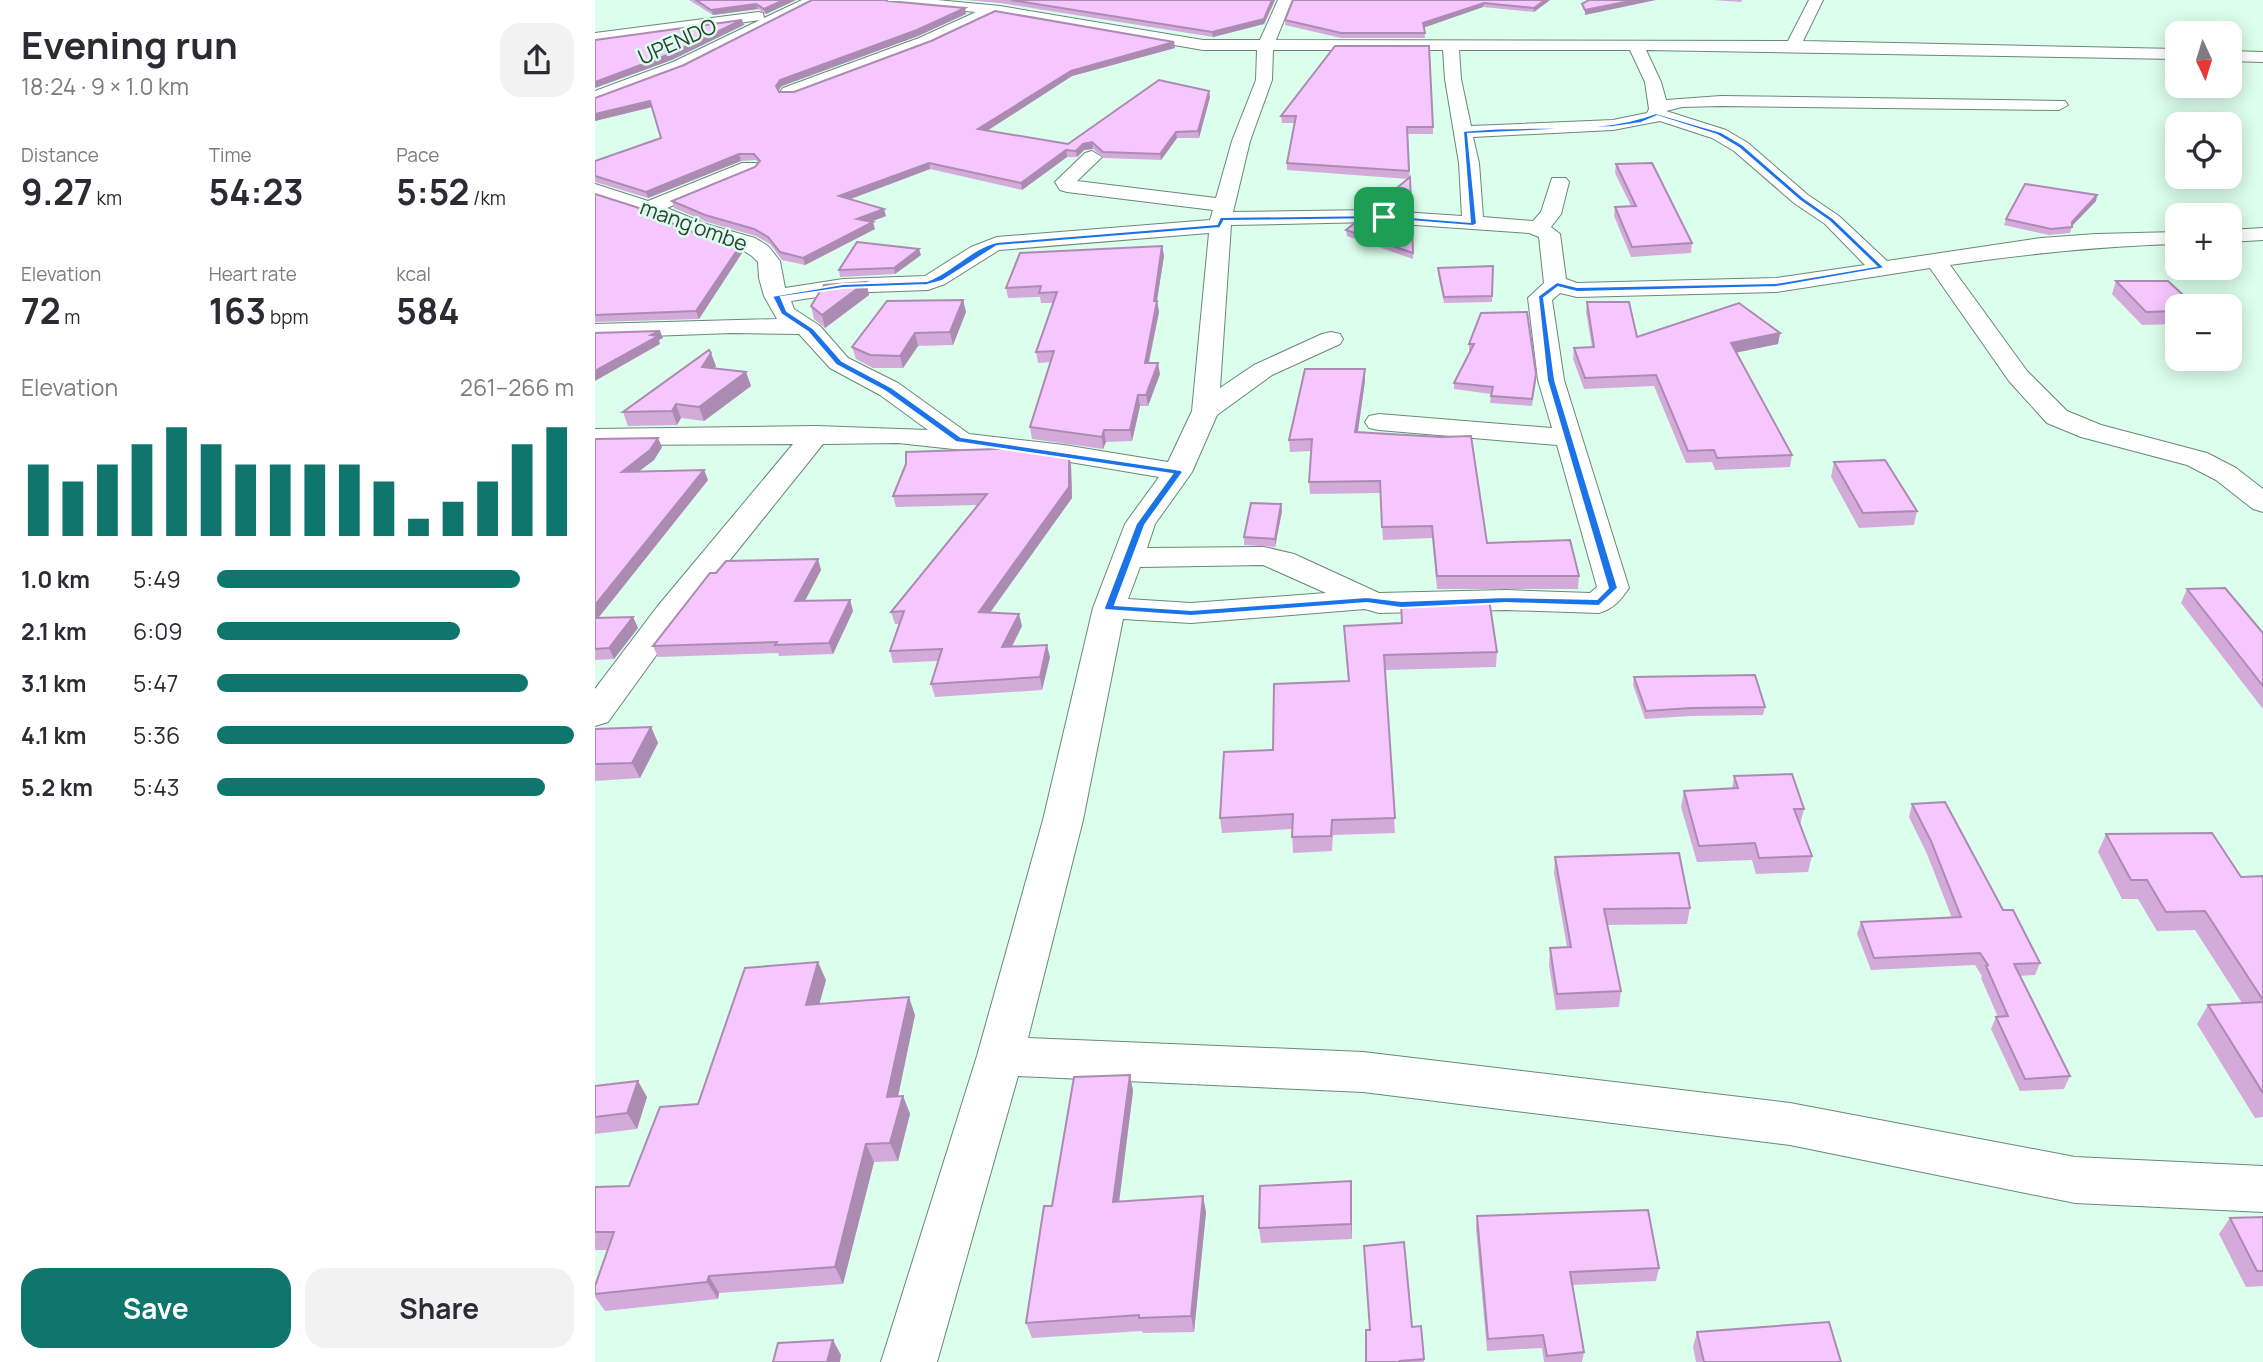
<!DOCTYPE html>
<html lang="en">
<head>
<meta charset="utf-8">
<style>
	:root { --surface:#fff; --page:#f2f2f3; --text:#2b2b33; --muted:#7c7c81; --accent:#0f766e }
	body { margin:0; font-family:Manrope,sans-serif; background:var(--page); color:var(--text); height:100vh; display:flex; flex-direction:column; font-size:26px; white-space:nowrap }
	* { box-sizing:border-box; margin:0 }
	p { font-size:23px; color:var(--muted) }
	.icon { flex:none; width:38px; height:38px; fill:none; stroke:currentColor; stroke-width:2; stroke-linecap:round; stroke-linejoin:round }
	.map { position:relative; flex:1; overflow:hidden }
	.side { display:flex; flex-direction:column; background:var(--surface); width:595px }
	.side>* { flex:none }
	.needle { width:46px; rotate:176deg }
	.buttons { position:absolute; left:1570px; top:21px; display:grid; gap:14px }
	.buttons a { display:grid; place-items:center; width:77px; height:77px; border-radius:14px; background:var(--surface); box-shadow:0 4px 18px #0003; font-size:35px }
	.pin { position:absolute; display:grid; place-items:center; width:60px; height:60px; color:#fff; margin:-30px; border-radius:14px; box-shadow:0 4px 10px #0006 }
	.round { display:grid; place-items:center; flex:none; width:74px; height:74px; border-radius:21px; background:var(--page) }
	.head { display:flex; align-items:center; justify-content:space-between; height:119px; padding:0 21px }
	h1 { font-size:38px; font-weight:700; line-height:52px }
	.figures { display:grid; grid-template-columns:repeat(3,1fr); gap:10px; height:119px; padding:7px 21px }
	.figures div { display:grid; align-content:center }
	.figures b { font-size:35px; font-weight:700 }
	.figures small { font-size:19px; font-weight:400 }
	.figures p { font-size:19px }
	.chart { height:196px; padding:14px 21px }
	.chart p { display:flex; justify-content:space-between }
	.chart svg { width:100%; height:126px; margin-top:7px; stroke:var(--accent); stroke-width:6 }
	.cta { display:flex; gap:14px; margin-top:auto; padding:14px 21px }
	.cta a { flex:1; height:80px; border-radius:21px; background:var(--accent); color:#fff; font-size:28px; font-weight:700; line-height:80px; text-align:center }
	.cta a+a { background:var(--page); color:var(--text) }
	ul { padding:0 21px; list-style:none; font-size:23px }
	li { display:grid; grid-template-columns:112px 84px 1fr; align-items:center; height:52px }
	li i { height:18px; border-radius:9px; background:var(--accent) }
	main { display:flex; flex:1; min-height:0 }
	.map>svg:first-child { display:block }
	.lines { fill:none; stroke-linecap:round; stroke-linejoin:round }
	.street-casing { stroke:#698878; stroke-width:2 }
	.street { fill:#fff; fill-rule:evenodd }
	.wall { fill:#d4aadb }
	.shaded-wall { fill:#ac8bb2 }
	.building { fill:#f6c6ff; stroke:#ac8bb2; stroke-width:2 }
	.route { fill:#1a73e8; stroke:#fff; stroke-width:2; fill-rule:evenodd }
	.labels { text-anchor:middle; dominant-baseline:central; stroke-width:5; stroke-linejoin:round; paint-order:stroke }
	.far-street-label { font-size:21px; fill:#303d36; stroke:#dcfeec }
</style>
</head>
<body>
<main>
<section class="side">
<div class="head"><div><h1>Evening run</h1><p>18:24 · 9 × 1.0 km</p></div><a class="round"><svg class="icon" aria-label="share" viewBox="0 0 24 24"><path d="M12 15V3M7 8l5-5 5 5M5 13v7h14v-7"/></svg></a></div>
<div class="figures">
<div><p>Distance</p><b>9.27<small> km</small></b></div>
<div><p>Time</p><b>54:23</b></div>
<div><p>Pace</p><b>5:52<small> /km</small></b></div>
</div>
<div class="figures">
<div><p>Elevation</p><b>72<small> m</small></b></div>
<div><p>Heart rate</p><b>163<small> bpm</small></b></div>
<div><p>kcal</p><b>584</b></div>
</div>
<div class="chart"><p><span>Elevation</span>261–266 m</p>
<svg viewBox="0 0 160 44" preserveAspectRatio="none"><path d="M5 44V19M15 44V25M25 44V19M35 44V12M45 44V6M55 44V12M65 44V19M75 44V19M85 44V19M95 44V19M105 44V25M115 44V38M125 44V32M135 44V25M145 44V12M155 44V6"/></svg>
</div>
<ul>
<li><b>1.0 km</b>5:49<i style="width:85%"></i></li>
<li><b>2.1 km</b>6:09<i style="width:68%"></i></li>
<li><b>3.1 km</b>5:47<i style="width:87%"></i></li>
<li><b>4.1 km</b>5:36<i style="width:100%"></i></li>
<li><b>5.2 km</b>5:43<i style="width:92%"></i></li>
</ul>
<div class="cta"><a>Save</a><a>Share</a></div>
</section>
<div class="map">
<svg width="1668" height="1362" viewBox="0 0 1668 1362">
	<rect width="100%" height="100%" fill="#dcfeec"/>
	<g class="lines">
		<g class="street-casing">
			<g id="street">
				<polygon points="207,0 225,0 90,68 0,102 0,91 78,62 165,20 0,43 0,33 163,12 168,13 169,18"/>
				<path d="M287 0H342L405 6 608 40H665L683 0H697L681 40 1193 41 1214 0H1228L1208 41 1582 49V59L1051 50 1066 82 1071 100 1126 96 1470 101 1473 105 1464 110 1126 106 1087 107 1071 111 1131 130 1153 143 1213 195 1244 216 1292 261 1446 238 1501 234 1582 232V244C1505 246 1431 254 1355 265L1432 371 1472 411 1506 425 1612 453 1641 468 1668 489V512L1658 509 1621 480 1592 465 1486 437 1452 423 1414 381 1335 268 1181 292 982 297 965 293 957 300 969 380 1034 588C1026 600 1018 609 1004 613L911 610 784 613 770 609 596 623 528 619 488 820 433 1038 768 1052 1195 1103 1480 1157 1668 1166V1212L1480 1203 1195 1145 768 1092 423 1076 342 1362H286L382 1056 448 820 498 608 530 524 564 477 469 461 303 443 228 444 86 621 13 722 0 726V689L62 607 198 444 0 445V429L221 426 333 430 285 395 235 368 204 334 137 333 0 338V324L182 319 169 296 164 278 163 262 157 256 144 248 95 234 47 212 0 197V184L53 201 147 163H161L164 167 161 171 72 208 111 224 160 238 173 246 185 261 190 288 248 279 330 276 376 247 402 237 615 220 618 210 472 192 465 190 460 182 490 153 497 151 507 157 482 181 621 198 637 141 661 80 662 50H608L401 14 336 44 200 96H188L185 92 188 88 324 38 381 12 294 4ZM678 50H848L850 79 864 163 867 216 777 210 638 212 655 141 677 80ZM864 50H1035L1050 82 1054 109 1052 113 1018 120 876 126 866 79ZM1065 121 1117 138 1139 151 1199 203 1230 224 1270 265 1181 278 982 283 971 279 965 234 956 227 966 214 974 182 971 178H957L946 212 938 221 888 217 884 163 878 137 1018 130ZM777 222 934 233 944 237 949 283 933 298 943 380 957 428 784 414 774 416 770 422 774 428 784 430 962 445 1002 587 995 593 911 590 784 593 699 554 669 547 552 548 560 524 597 472 622 415 677 375 745 344 748 339 745 334 736 332 727 334 659 365 625 388 636 225ZM614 233 597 411 573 462 469 445 374 434 303 383 253 358 225 326 199 309 196 301 248 293 333 290 350 284 404 250ZM668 565 731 593 596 603 533 599 545 567Z"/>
				<polygon points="1634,51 1668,52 1668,62 1634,61"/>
				<polygon points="1668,228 1668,240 1634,242 1634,230"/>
			</g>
		</g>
		<use href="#street" class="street"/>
	</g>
	<g class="wall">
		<polygon points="94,0 201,0 171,14 163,9 118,15"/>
		<polygon points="370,0 680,0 669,24 618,37 405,3"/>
		<polygon points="698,0 955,0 939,12 888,7 829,27 830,38 746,38 690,25 690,20"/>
		<polygon points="1118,0 1147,0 1146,2"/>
		<polygon points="293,1 370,8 371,14 323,36 187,86 184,90 184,92 199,92 580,48 477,76 392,131 473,144 615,97 604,138 582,138 566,160 509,158 498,149 489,150 482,157 472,157 427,190 335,169 255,199 291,216 275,222 280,229 210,265 187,260 175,244 161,236 112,222 79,208 77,201 160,167 163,163 161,160 146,161 53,198 0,182 0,161 66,138 57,107 0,121 0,98 89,65"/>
		<polygon points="740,46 838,127 838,134 813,134 816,210 785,208 785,202 813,179 692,170 692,163 700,123 687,123 686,116"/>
		<polygon points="1021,164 1097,243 1096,253 1036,257 1019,216 1020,207 1036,206 1020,173"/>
		<polygon points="0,194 92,230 145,246 147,253 104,319 0,322"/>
		<polygon points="1502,195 1501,201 1477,226 1475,233 1454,235 1409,225 1411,219"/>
		<polygon points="751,230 818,253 818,259 752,236"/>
		<polygon points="567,246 569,256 562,301 564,312 554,363 565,374 553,406 545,406 537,441 511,442 508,449 437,439 435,427 456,362 443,363 441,352 458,303 446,303 445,297 413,298 411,288"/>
		<polygon points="326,255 300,274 245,277 244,270"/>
		<polygon points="898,266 897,302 849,303 843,274 843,268"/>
		<polygon points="1521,281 1582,306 1582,324 1547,325 1517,294"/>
		<polygon points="271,282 274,295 230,328 219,319 216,306"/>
		<polygon points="368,300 371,312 358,345 323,346 308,368 278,368 261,359 257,347"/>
		<polygon points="992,302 1042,337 1185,333 1183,344 1141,352 1197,455 1195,467 1120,470 1117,462 1091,463 1059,386 989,389 978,359 979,348 997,347 991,312"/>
		<polygon points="886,313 941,381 937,406 895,403 896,394 859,389 859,383 875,350 874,350 874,344"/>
		<polygon points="121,366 119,368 151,372 156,386 109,421 86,418 82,425 33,426 28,412"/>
		<polygon points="770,381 763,432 892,543 984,576 983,589 842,589 837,538 788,540 785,493 715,494 714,482 716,451 695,452 694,440"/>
		<polygon points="0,439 67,447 59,460 44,471 109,470 113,480 3,618 38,617 43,628 19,659 0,660"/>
		<polygon points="1239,462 1322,511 1319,525 1264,528 1236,477"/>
		<polygon points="476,465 477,498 395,612 427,626 417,647 455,657 447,690 340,697 336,684 343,661 298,663 295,651 305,624 300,624 296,612 383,505 301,507 298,496"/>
		<polygon points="686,504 687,511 680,547 649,545 649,537"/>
		<polygon points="223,559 226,570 210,601 255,600 258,611 238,654 184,656 183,653 63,657 58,646 121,573"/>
		<polygon points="1592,589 1668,633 1668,709 1586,603"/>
		<polygon points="749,626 902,652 901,667 790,670 800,833 738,835 737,851 698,853 697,829 627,833 625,818 678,750 753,681"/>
		<polygon points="1039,677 1170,707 1168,715 1095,716 1050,719 1038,685"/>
		<polygon points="56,727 63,743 45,778 0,781 0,729"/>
		<polygon points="1139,776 1209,809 1205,825 1217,856 1213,872 1161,874 1157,860 1102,862 1086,807 1089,791 1137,789"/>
		<polygon points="1317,804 1408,910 1445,963 1440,975 1425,976 1475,1076 1469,1089 1425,1091 1396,1029 1401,1017 1403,1017 1386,978 1387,976 1380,965 1276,970 1262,934 1266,922 1357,918 1332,854 1314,817"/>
		<polygon points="1511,834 1646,877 1668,876 1668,1117 1660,1118 1602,1024 1613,1005 1647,1003 1600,930 1562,931 1543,899 1527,899 1503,852"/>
		<polygon points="960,857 1095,908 1092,924 1012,925 1026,991 1024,1007 961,1010 954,965 955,948 972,947 959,873"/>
		<polygon points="231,980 224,1004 320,1015 303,1097 308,1096 315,1114 303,1161 279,1162 248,1284 124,1293 123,1299 10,1311 0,1297 0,1286 13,1250 0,1250 0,1187 34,1186 103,1104"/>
		<polygon points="535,1075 538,1091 524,1202 611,1212 599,1332 548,1333 547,1331 437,1338 431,1323 457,1206"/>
		<polygon points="0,1086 52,1097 42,1129 0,1134"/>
		<polygon points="757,1197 757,1239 666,1243 664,1228"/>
		<polygon points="882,1216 1064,1268 1061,1281 977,1285 989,1352 987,1362 949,1362 947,1348 892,1351 881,1229"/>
		<polygon points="1668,1217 1668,1286 1651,1287 1624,1234 1635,1218"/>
		<polygon points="826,1326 829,1362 771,1362 817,1327"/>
		<polygon points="1102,1332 1246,1362 1101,1362 1098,1347"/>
	</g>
	<g class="shaded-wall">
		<polygon points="189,0 201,0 171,14 169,9"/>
		<polygon points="677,0 680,0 669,24 618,37 617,32"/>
		<polygon points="950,0 955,0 939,12 939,8"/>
		<polygon points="1040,0 1061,0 990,15 990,10"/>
		<polygon points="889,3 888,7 828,28 828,23"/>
		<polygon points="161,4 163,9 118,15 116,10"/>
		<polygon points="370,8 371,14 323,36 187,86 182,92 181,86 185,80"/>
		<polygon points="147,20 149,25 77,60 0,88 0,82"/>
		<polygon points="579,42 580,48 477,76 384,136 383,129 476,71"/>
		<polygon points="614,91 615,97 604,138 603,131"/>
		<polygon points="55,101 57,107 0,121 0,114"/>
		<polygon points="581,132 582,138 566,160 565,154"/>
		<polygon points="497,142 498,149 489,150 482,157 481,151 488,144"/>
		<polygon points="471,150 472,157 427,190 426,183"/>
		<polygon points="144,154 146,161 53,198 51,192"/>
		<polygon points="334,163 335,169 245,203 244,196"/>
		<polygon points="1502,195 1501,201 1475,228 1477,222"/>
		<polygon points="289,209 291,216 264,226 262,219"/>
		<polygon points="278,222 280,229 210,265 208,258"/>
		<polygon points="145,246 147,253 104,319 101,311"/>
		<polygon points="567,246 569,256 560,312 559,301"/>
		<polygon points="324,249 326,255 300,274 299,268"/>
		<polygon points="271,282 274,295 230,328 227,315"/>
		<polygon points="368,300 371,312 358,345 355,332"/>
		<polygon points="562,301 564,312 551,374 550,363"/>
		<polygon points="65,331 68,338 64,340 65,344 0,381 0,371"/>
		<polygon points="320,333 323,346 308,368 305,356"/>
		<polygon points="1185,333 1183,344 1135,354 1136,343"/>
		<polygon points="116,353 121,366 111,380 107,367"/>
		<polygon points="563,363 565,374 553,406 551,395"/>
		<polygon points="770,369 770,381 761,444 760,432"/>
		<polygon points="151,372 156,386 109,421 104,407"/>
		<polygon points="543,395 545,406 537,441 535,430"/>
		<polygon points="81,404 86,418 82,425 77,411"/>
		<polygon points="509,430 511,442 508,449 507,437"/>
		<polygon points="63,438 67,447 59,460 31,481 27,472"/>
		<polygon points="474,454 476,465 477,498 387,624 384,612"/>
		<polygon points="109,470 113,480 0,622 0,605"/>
		<polygon points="686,504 687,511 680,547 680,539"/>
		<polygon points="223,559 226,570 204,612 200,601"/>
		<polygon points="255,600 258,611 238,654 234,643"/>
		<polygon points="424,614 427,626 410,659 407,647"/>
		<polygon points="38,617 43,628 19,659 14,648"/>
		<polygon points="452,645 455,657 447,690 445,677"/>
		<polygon points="56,727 63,743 45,778 37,763"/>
		<polygon points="223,962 231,980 219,1023 211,1005"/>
		<polygon points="314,997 320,1015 299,1115 292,1097"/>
		<polygon points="535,1075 538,1091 522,1218 518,1202"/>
		<polygon points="43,1081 52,1097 42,1129 32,1113"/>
		<polygon points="308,1096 315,1114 303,1161 295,1143"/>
		<polygon points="271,1144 279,1162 248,1284 240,1267"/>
		<polygon points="756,1181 757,1197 757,1239 756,1224"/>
		<polygon points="608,1196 611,1212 599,1332 596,1316"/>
		<polygon points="114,1276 124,1293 123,1299 112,1282"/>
		<polygon points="238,1340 246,1355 245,1362 232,1362"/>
	</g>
	<g class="building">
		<polygon points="101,0 189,0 169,9 161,4 116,10"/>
		<polygon points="217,0 290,0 293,1 370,8 322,30 185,80 181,86 184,92 199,92 336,41 400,11 579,42 476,71 383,129 473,144 564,80 614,91 603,131 581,132 565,154 508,152 497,142 488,144 481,151 471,150 426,183 334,163 244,196 289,209 262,219 278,222 208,258 185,252 173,237 159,229 110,215 77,201 160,167 165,161 159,154 144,154 51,192 0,176 0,161 66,138 55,101 0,114 0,98 89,65"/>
		<polygon points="416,0 677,0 669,19 617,32"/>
		<polygon points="698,0 950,0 939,8 889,3 828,23 830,33 746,33 690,20"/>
		<polygon points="994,0 1040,0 990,10 987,4"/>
		<polygon points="147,20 75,54 0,82 0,40"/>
		<polygon points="740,46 834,46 838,127 812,127 814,171 692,163 701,116 686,116"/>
		<polygon points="1057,163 1097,243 1037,247 1020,207 1041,206 1021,164"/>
		<polygon points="815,177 816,204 785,202"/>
		<polygon points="1430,184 1502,195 1477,222 1477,227 1456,229 1411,219"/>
		<polygon points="0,194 44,208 92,230 145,246 101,311 0,315"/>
		<polygon points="765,219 817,221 818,253 751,230"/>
		<polygon points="262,242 324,249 299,268 244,270"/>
		<polygon points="567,246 559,301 562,301 550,363 563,363 551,395 543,395 535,430 509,430 507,437 435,427 459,351 441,352 462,292 444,293 446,286 411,288 425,253"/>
		<polygon points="898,266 897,296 849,297 843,268"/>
		<polygon points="1521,281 1573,281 1600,306 1582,306 1582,311 1551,312"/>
		<polygon points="271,282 227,315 216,306 229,285"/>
		<polygon points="368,300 355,332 320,333 305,356 275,355 257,347 292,301"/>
		<polygon points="992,302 1034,302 1042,337 1144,303 1185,333 1136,343 1197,455 1122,458 1119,450 1093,451 1061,375 990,378 979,348 999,347"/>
		<polygon points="932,312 941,374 937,399 896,396 898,387 859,383 879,344 874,344 886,313"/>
		<polygon points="65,331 56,335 63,336 0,371 0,333"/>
		<polygon points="114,350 116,353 107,367 151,372 104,407 81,404 77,411 28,412"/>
		<polygon points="710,369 770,369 760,432 846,437 876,436 892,543 975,540 984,576 842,576 837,526 787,527 785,481 714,482 717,439 694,440"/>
		<polygon points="63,438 55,450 27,472 109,470 0,605 0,439"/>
		<polygon points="428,448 474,454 474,487 384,612 424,614 407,647 452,645 445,677 336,684 347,649 295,651 309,611 296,612 392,494 298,496 311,464 311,452"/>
		<polygon points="1290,460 1322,511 1268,513 1239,462"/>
		<polygon points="656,503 686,504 680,539 649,537"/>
		<polygon points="223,559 200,601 255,600 234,643 180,645 182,642 58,646 115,573 121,573 131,561"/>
		<polygon points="1630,588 1668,633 1668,686 1592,589"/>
		<polygon points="894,599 902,652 789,655 800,818 737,820 736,836 697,837 698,814 625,818 629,752 678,750 679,684 754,681 749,626 807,623 806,603 844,603 844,600"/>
		<polygon points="38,617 14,648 0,649 0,618"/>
		<polygon points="1160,675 1170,707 1096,708 1051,711 1039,677"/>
		<polygon points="56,727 37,763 0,764 0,729"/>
		<polygon points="1197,774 1209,809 1199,809 1217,856 1164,858 1160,843 1104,846 1089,791 1143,788 1139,776"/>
		<polygon points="1350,802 1408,910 1418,910 1445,963 1419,964 1475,1076 1430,1079 1401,1017 1413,1016 1391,966 1393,965 1385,953 1279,958 1266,922 1366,917 1336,841 1317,804"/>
		<polygon points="1617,833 1646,877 1668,876 1668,1000 1610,911 1571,912 1552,880 1536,880 1511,834"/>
		<polygon points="1084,853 1095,908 1009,909 1026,991 962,994 955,948 976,947 960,857"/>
		<polygon points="223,962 211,1005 314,997 292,1097 308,1096 295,1143 271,1144 240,1267 114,1276 112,1282 0,1294 0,1286 19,1232 0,1232 0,1187 34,1186 65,1107 103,1104 150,968"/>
		<polygon points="1668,1002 1668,1093 1613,1005"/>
		<polygon points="535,1075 518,1202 608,1196 596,1316 544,1318 544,1315 431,1323 449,1206 457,1206 479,1077"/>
		<polygon points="43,1081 32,1113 0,1117 0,1086"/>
		<polygon points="756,1181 756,1224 664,1228 665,1186"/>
		<polygon points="1053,1210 1064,1268 975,1272 989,1352 952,1356 948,1335 893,1339 882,1216"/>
		<polygon points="1668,1217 1668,1271 1662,1271 1635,1218"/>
		<polygon points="809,1242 817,1327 826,1326 829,1359 805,1361 805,1362 771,1362 771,1330 775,1330 769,1246"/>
		<polygon points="1234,1322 1246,1362 1109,1362 1102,1332"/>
		<polygon points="238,1340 232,1362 178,1362 183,1343"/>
	</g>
	<path class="route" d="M1061 113 1126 132 1148 145 1209 198 1239 219 1290 268 1181 287 982 292 963 287 949 298 960 380 1023 588 1004 606 911 603 806 608 772 603 596 616 510 610 509 608 541 524 577 474 361 442 290 391 241 365 213 332 186 314 177 296 248 284 332 281C357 272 376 248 402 242L622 224 625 217 789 215 875 222 868 131C931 123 1001 136 1061 113ZM1062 116 1122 135 1144 148 1204 200 1234 221 1281 266 1181 283 982 287 962 282 943 296 952 380 1013 588 1002 599 911 597 806 601 772 597 596 610 520 605 550 525 588 472 586 470 366 437 296 387 247 361 219 329 192 311 186 297 248 288 332 285 347 281 402 246 625 228 629 221 789 219 878 226 882 224 873 134 1018 127 1046 123Z"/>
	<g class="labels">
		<g class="far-street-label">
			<text transform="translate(82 41) rotate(-24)">UPENDO</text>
			<text transform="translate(99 225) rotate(20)">mang'ombe</text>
		</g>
	</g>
</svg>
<div class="buttons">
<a><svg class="needle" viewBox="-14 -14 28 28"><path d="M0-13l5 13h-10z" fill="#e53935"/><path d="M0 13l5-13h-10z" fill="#7c7c81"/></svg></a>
<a><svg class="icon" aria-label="locate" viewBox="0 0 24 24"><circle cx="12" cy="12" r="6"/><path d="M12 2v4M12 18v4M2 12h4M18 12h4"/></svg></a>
<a>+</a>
<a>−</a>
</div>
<div class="pin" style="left:789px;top:217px;background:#1e9e55"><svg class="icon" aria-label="arrive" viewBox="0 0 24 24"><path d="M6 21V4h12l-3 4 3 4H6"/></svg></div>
</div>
</main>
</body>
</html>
